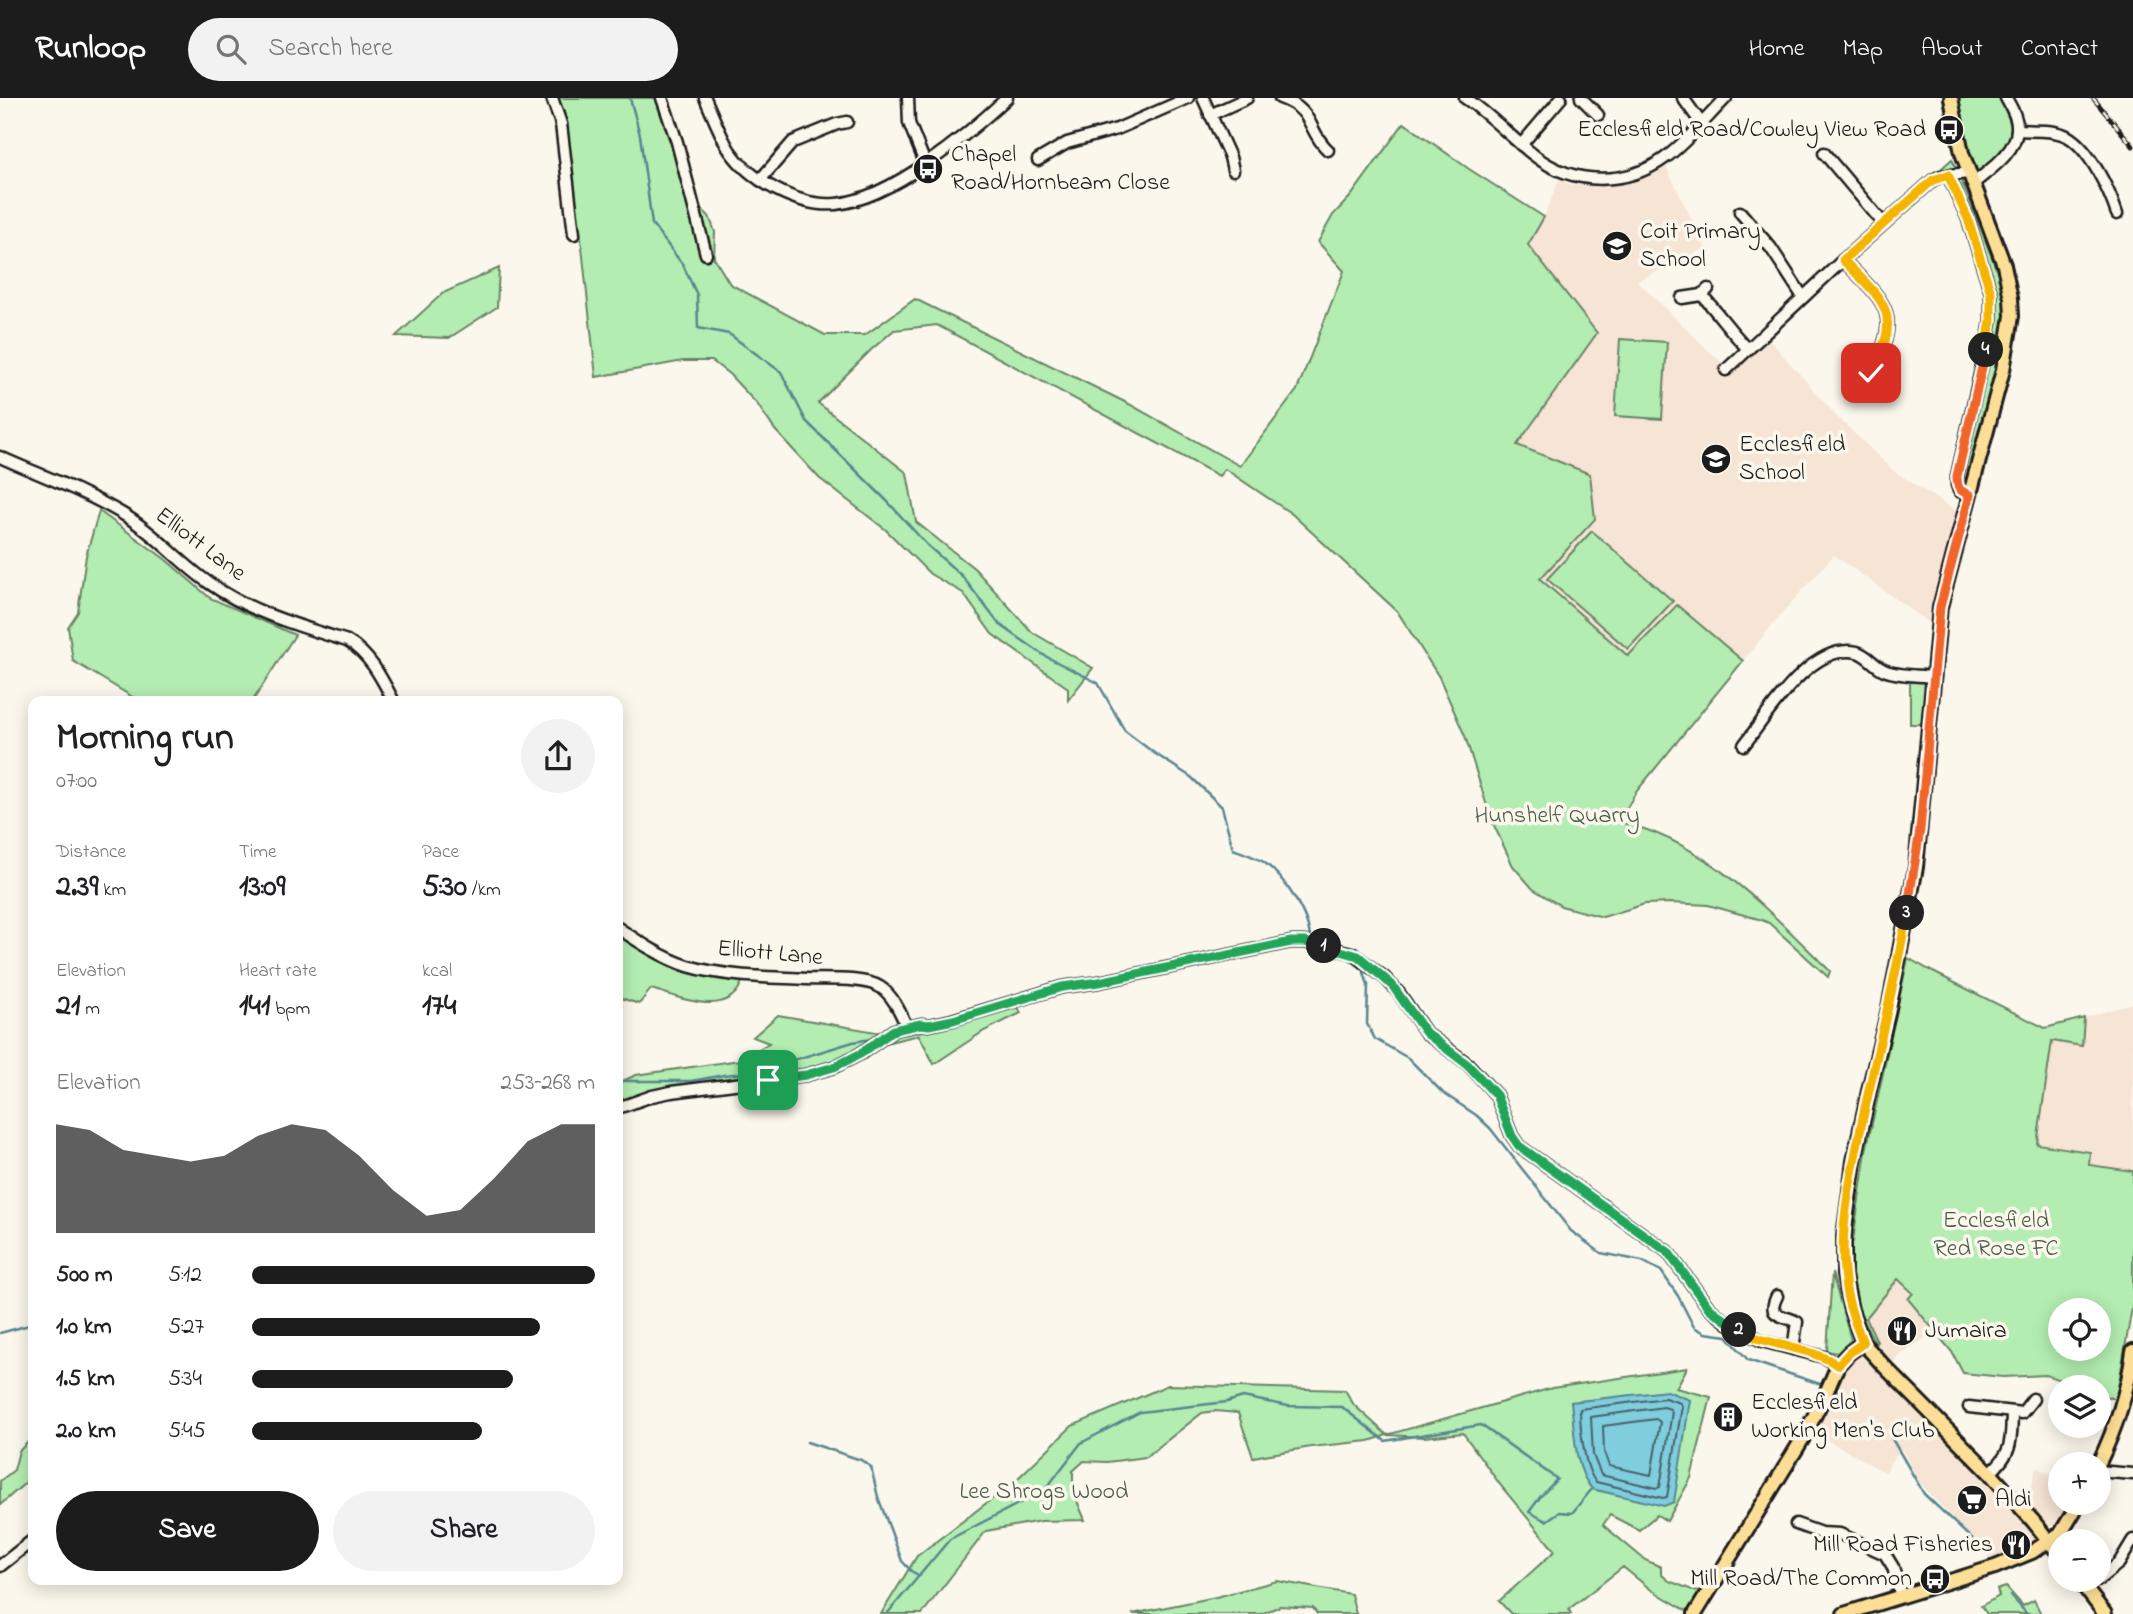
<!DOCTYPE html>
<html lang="en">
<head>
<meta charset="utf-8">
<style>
	:root { --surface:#fff; --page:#f2f2f2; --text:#202124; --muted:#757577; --accent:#1c1c1c }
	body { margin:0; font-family:"Indie Flower",sans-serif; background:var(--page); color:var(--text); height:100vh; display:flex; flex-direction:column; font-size:26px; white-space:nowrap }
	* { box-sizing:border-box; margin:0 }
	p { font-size:23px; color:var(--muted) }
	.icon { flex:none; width:38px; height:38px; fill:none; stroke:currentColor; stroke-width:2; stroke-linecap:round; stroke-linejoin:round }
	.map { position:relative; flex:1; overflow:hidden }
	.sheet { position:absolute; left:28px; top:598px; width:595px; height:889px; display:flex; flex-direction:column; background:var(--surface); border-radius:14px; box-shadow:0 4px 18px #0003 }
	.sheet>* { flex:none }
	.tools { position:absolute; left:2048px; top:1200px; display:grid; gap:14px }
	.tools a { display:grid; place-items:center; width:63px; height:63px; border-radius:50%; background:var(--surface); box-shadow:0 4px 18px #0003; font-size:35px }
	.pin { position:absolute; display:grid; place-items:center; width:60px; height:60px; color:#fff; margin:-30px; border-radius:14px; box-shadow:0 4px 10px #0006 }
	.km { position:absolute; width:35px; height:35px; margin:-18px; border-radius:50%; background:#222; color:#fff; font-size:19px; line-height:35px; text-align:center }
	.round { display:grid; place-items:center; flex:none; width:74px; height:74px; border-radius:37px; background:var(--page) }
	.summary { display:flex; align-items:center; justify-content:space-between; height:119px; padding:0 28px }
	h1 { font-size:38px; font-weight:700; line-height:52px }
	.metrics { display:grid; grid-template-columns:repeat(3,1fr); gap:10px; height:119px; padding:7px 28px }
	.metrics div { display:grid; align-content:center }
	.metrics b { font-size:30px; font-weight:700 }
	.metrics small { font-size:19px; font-weight:400 }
	.metrics p { font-size:19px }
	.chart { height:196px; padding:14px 28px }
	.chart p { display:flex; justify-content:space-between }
	.chart svg { width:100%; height:126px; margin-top:7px; fill:var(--accent); opacity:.7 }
	.action { display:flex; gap:14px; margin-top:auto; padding:14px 28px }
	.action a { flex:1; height:80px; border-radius:42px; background:var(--accent); color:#fff; font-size:28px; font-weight:700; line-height:80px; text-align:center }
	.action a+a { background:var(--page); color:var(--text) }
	ul { padding:0 28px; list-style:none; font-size:23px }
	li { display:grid; grid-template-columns:112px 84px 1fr; align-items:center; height:52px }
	li i { height:18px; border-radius:9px; background:var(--accent) }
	header { display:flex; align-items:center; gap:42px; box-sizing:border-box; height:98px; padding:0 35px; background:var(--accent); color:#fff }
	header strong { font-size:33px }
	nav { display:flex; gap:38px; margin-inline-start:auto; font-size:24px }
	.search { width:490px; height:63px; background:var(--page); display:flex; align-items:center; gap:18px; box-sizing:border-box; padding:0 24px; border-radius:38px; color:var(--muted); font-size:26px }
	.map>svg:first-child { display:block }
	.built { fill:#f6e4d4 }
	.green { fill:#b3edb1; stroke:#688466; stroke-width:2; fill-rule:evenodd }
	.water { fill:#80cdde; stroke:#588690; stroke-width:2 }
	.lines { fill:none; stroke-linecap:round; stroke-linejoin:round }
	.shore { stroke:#44636a; stroke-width:2 }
	.stream { stroke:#588690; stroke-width:2.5 }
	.minor-casing { stroke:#1c1c1c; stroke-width:15 }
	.major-casing { stroke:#1c1c1c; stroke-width:18 }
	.minor { stroke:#fbf7ec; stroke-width:10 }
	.major { stroke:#fdde96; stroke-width:12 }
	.rail-casing { stroke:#1c1c1c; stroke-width:5 }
	.rail { stroke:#fbf7ec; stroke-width:2.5; stroke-dasharray:8; stroke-linecap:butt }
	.split-1-casing { stroke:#fff; stroke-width:14 }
	.split-2-casing { stroke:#fff; stroke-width:14 }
	.split-3-casing { stroke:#fff; stroke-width:14 }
	.split-4-casing { stroke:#fff; stroke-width:14 }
	.split-5-casing { stroke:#fff; stroke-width:14 }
	.split-1 { stroke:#22a559; stroke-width:9 }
	.split-2 { stroke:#22a559; stroke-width:9 }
	.split-3 { stroke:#f5b400; stroke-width:9 }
	.split-4 { stroke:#f0652b; stroke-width:9 }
	.split-5 { stroke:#f5b400; stroke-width:9 }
	.labels { text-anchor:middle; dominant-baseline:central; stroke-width:7; stroke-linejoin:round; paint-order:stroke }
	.poi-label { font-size:24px; fill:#1c1c1c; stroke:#fbf7ec; text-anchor:start }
	.street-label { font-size:24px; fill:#1c1c1c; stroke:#fbf7ec }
	.park-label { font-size:24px; fill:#495b49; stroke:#fbf7ec }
</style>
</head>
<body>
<header>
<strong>Runloop</strong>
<div class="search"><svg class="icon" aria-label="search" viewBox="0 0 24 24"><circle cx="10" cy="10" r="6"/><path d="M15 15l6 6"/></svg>Search here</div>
<nav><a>Home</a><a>Map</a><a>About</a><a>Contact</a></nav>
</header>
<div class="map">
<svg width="2133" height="1516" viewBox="0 0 2133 1516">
	<rect width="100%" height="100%" fill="#fbf7ec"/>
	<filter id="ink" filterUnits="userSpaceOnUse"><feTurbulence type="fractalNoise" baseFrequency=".0143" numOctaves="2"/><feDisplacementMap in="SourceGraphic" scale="14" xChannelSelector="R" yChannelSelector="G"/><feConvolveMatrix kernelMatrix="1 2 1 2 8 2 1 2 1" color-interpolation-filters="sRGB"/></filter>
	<g filter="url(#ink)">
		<g class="built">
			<polygon points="1664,65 1706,150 1637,183 1730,273 1766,238 1837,319 1895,374 1959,415 1931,526 1834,457 1780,517 1743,563 1677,507 1628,558 1540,481 1595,421 1517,347 1597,235 1528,146 1544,119 1559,82 1573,87 1598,87 1621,84 1645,77"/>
			<polygon points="2133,905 2133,1073 2089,1067 2089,1054 2037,1046 2052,943 2081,947 2084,920"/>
			<polygon points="1895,1179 1913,1195 1908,1202 1936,1234 1908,1251 1891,1266 2024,1404 2029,1401 2036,1369 2060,1381 2060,1405 2073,1405 2059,1426 2046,1429 2031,1448 1993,1464 1918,1383 1902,1351 1890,1365 1886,1375 1804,1329 1843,1252 1851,1245 1853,1235 1849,1222 1861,1218"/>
		</g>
		<g class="green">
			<path d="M558 0H659L683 77 687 98 709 118 715 134 714 160 730 186 825 237H865L915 201 1129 306 1240 368 1297 292 1344 173 1318 144 1333 117 1351 98 1404 25 1469 71 1544 119 1528 147 1597 235 1517 347 1590 376 1595 421 1540 481 1628 558 1677 507 1743 563 1636 694 1619 724C1706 742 1769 814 1830 873L1828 879 1769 825 1762 822 1708 807 1671 805 1645 806 1603 819 1561 808 1533 791 1513 768 1491 721 1465 638 1439 579 1397 513 1292 416 1225 371 1219 378 937 227 894 232 871 252 818 305 907 375 916 424 975 471 1032 534 1093 570 1068 602V590L992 536 963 495 930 476 886 432 819 380 775 332 757 306 729 276 712 263H683L596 279 581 140 564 13Z"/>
			<path d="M1952 0H2003C2008 9 2015 21 2014 32 2011 53 1988 68 1973 80Z"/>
			<polygon points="1952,61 1970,103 2007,199 2005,241 1966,389 1961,387 1960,380 1994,221 1970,119 1942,70"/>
			<polygon points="499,170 497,209 449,240 396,238 443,195"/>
			<polygon points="1620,241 1667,244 1662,321 1615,318"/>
			<polygon points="99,413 165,461 210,500 295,537 252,604 141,604 73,563 68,529 78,514 86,458"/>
			<polygon points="1592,433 1673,503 1628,551 1547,481"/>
			<polygon points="1910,580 1921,580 1925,584 1926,589 1922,626 1910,626"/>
			<path d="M618 834 646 853 743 881C730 923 680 899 651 891L639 906 618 899Z"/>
			<path d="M1908 860 1933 874 2045 930 2084 920 2082 948 2052 943 2037 1046 2090 1054 2089 1067 2133 1073V1204L2116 1302 2098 1295V1290H2083L2046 1277 2003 1279 1963 1275 1952 1254 1908 1201 1913 1195 1898 1181 1866 1220 1877 1243 1876 1246C1862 1223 1839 1169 1853 1143L1866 1053ZM2060 1213H2098V1251H2060Z"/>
			<polygon points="1017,907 1021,915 984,933 934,966 919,937 881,946 901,934 944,928"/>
			<path d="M778 917 882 935C811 995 700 970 618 1005V985L636 977 740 962 769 945 753 939Z"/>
			<polygon points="1832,1175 1851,1242 1837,1255 1827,1253"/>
			<polygon points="1687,1270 1676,1290 1711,1299 1691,1380 1667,1423 1657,1417 1639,1432 1610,1417 1603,1427 1645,1462 1661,1469 1661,1476 1669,1483 1700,1495 1687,1513 1650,1491 1623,1469 1569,1511 1571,1516 1511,1516 1499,1503 1555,1453 1501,1388 1463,1335 1424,1339 1387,1337 1369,1343 1311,1349 1253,1359 1238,1315 1215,1313 1202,1315 1146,1359 1107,1364 1084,1363 1073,1373 1073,1393 1085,1422 1041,1423 986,1433 922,1516 881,1516 917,1458 1014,1384 1072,1328 1168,1287 1345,1292 1354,1307 1387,1337 1552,1290"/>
			<polygon points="33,1339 33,1378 0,1407 0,1383 14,1372 19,1353"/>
			<polygon points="1277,1483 1351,1496 1356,1516 1317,1516 1313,1510 1280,1508 1261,1516 1132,1516 1216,1499"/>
			<polygon points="2006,1489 2023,1508 2034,1502 2041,1516 1987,1516 1981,1508 1999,1498 1997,1492"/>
		</g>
		<path class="water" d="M1667 1293 1690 1302 1674 1404 1664 1408 1592 1391C1573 1369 1575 1332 1571 1304Z"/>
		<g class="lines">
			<g class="shore">
				<path d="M1665 1300 1680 1305 1682 1308 1667 1399 1663 1400 1596 1384C1584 1371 1580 1329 1580 1311Z"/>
				<polygon points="1664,1309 1670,1311 1672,1314 1660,1389 1657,1390 1601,1377 1593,1357 1591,1319"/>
				<polygon points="1656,1321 1660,1324 1651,1377 1609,1368 1604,1354 1603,1328"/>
			</g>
			<g class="stream">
				<path d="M630 0 640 37 652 126 683 167 697 197 698 230 729 236 781 274 806 323 888 404 927 447 962 478 999 526 1045 558 1098 585 1125 633 1154 655 1191 679 1222 709 1233 751C1243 755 1256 759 1265 765 1284 779 1310 818 1310 842"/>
				<polyline points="1286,849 1308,849"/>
				<polyline points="1362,868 1368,887 1367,926 1375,941 1408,960 1443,995 1476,1017 1490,1030 1571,1133 1601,1155 1642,1163 1661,1173 1678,1198 1694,1229 1705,1235 1727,1238 1748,1262 1823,1287"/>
				<polyline points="1115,876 1160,865 1259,846"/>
				<polyline points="1030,894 1050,886 1060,885"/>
				<polyline points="894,937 928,932"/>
				<polyline points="618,983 691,983 724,977 754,974 853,944 877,940"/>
				<polyline points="0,1235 33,1226"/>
				<polyline points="1833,1290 1854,1303"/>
				<polyline points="1891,1339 1924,1396 1976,1445"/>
				<polyline points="807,1344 861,1362 871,1369 878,1399 902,1463 911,1473 920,1478"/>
				<polyline points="2011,1498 2027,1516"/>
				<polyline points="887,1516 950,1441 1045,1392 1081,1345 1140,1314 1227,1304 1243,1299 1288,1308 1342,1309 1385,1343 1481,1327 1557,1381 1541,1398 1529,1414 1546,1423 1559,1414 1572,1415 1592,1391"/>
			</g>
			<g class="minor-casing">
				<g id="minor">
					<polyline points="552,0 561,26 574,136"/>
					<polyline points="662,0 677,44 706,156"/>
					<path d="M705 0C713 18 720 37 730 53 741 69 758 82 775 91 794 101 815 108 836 106 891 101 967 37 1007 0"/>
					<polyline points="908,0 909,25 925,65"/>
					<polyline points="1203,0 1230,59 1233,72"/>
					<path d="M1280 0C1315 12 1307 33 1328 52"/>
					<path d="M1465 0C1491 17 1511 40 1535 58 1574 88 1626 88 1665 60 1685 46 1708 18 1726 0"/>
					<polyline points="1581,0 1598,17"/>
					<polyline points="1683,0 1701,25"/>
					<polyline points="1210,17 1247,0"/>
					<path d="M2017 32C2033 33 2052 31 2067 38 2090 51 2109 92 2117 116"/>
					<polyline points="1521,47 1561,0"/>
					<polyline points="1824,55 1883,125"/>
					<polyline points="1038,62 1067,45 1117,31 1188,0"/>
					<polyline points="1948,77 1968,121 1991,195 1991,223 1988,241 1957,378 1957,387 1959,393 1970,397"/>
					<polyline points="760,82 793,44 837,26 847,24"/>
					<path d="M1973 86C1988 73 2017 54 2017 31 2018 20 2011 9 2006 0"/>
					<polyline points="1740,114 1771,150 1803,199"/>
					<path d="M1843 162C1886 205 1903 215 1871 275"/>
					<path d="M1708 191 1702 197C1718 215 1731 234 1748 251"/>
					<polyline points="1682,200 1702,197"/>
					<polyline points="1726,272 1843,162 1933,82 1941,78 1968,75"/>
					<path d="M0 359C42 378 87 394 126 418 157 437 180 465 209 485 250 514 299 528 347 543 370 556 382 581 394 604"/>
					<path d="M1744 647C1768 616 1811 544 1857 554 1868 557 1873 567 1884 572 1897 578 1918 577 1933 579"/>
					<path d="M618 830C639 844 663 860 688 868 725 879 768 879 806 881 825 882 864 879 880 889 893 897 901 916 907 929"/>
					<polyline points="618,1010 652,998 671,994 806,977 834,969 860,956 894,932 921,926 929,927 952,922 1062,889 1099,884 1291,844 1305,844 1352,855 1385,880 1399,895 1426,935 1468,966 1496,997 1512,1038 1519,1048 1668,1154 1709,1210 1728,1225 1762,1243 1824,1259 1838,1267"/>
					<path d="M1777 1198C1766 1220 1782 1216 1797 1224L1793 1251"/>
					<polyline points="1969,1309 2022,1315 2033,1301"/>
					<polyline points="2098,1373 2133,1376"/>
					<path d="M1990 1375C2013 1354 2011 1344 2012 1315"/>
					<polyline points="1796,1426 1821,1435 1840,1436 1885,1456 1893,1469 1901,1499"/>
					<polyline points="0,1468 33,1442"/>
					<polyline points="2098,1482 2119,1465 2133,1442"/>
				</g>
			</g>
			<g class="major-casing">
				<g id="major">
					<polyline points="1951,0 1962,55 2004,167 2011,200 2012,218 2003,272 1940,509 1916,769 1888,915 1870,988 1854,1063 1844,1138 1844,1177 1851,1212 1863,1245 1885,1269 1990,1375 2033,1423 2060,1457"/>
					<path d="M2098 1367C2116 1330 2128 1294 2133 1253"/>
					<polyline points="2079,1482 2105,1516"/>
					<polyline points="1695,1516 1803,1340 1826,1295 1838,1267 1849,1255 1863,1245"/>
					<polyline points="1844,1516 1995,1469 2032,1454 2061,1435 2079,1405"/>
				</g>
			</g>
			<use href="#minor" class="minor"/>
			<use href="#major" class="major"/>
			<g class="rail-casing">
				<polyline id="rail" points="2093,0 2133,48"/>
			</g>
			<use href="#rail" class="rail"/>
		</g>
	</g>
	<g class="lines" filter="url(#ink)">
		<g class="split-1-casing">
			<polyline id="split-1" points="768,982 806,977 834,969 860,956 894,932 921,926 929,927 953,922 1062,889 1099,884 1291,844 1305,844 1324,848"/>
		</g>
		<g class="split-2-casing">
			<polyline id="split-2" points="1324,848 1358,858 1392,887 1426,935 1468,967 1496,997 1512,1038 1519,1048 1668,1154 1709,1210 1739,1232"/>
		</g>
		<g class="split-3-casing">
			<path id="split-3" d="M1739 1232C1770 1249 1808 1248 1838 1267L1849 1255 1863 1245C1855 1225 1847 1205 1845 1183 1838 1131 1852 1075 1862 1024 1877 954 1895 885 1907 815"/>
		</g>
		<g class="split-4-casing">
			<path id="split-4" d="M1907 815 1920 732 1940 509 1970 397C1959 393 1957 390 1957 378L1986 252"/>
		</g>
		<g class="split-5-casing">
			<path id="split-5" d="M1871 275C1903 215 1886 205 1843 162L1933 82 1948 77 1968 121 1991 195V223L1986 252"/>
		</g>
		<use href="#split-1" class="split-1"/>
		<use href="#split-2" class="split-2"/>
		<use href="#split-3" class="split-3"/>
		<use href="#split-4" class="split-4"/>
		<use href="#split-5" class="split-5"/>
	</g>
	<defs>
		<g id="bus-disc" transform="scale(1.575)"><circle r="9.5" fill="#1c1c1c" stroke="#fbf7ec"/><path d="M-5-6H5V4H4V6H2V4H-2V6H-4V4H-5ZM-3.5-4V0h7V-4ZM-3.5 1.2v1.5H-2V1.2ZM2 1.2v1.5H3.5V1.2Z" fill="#fff"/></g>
		<g id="school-disc" transform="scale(1.575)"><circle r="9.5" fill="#1c1c1c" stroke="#fbf7ec"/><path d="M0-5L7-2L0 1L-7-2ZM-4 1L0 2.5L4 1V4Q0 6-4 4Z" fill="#fff"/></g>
		<g id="restaurant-disc" transform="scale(1.575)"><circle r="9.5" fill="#1c1c1c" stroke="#fbf7ec"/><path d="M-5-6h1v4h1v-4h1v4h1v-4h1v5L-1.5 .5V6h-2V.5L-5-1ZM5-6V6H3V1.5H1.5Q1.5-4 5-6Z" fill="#fff"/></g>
		<g id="building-disc" transform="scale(1.575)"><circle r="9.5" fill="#1c1c1c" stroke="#fbf7ec"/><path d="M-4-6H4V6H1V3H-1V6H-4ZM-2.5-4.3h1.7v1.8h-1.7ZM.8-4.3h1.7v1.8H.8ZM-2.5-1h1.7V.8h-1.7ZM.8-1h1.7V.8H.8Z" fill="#fff"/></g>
		<g id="supermarket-disc" transform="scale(1.575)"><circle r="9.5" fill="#1c1c1c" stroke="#fbf7ec"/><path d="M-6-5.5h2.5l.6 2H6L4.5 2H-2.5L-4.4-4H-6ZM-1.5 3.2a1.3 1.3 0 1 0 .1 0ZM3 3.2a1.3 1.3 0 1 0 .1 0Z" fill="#fff"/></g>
	</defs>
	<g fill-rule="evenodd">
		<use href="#bus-disc" x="1949" y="32"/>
		<use href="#bus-disc" x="928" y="71"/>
		<use href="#school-disc" x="1617" y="148"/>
		<use href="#school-disc" x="1716" y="361"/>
		<use href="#restaurant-disc" x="1902" y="1233"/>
		<use href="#building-disc" x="1728" y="1319"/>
		<use href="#supermarket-disc" x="1972" y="1402"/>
		<use href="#restaurant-disc" x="2016" y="1447"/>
		<use href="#bus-disc" x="1935" y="1481"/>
	</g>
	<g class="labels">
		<g class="poi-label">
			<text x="1926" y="32" text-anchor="end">Ecclesfield Road/Cowley View Road</text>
			<text x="951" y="57">Chapel<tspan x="951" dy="28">Road/Hornbeam Close</tspan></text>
			<text x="1640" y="134">Coit Primary<tspan x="1640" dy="28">School</tspan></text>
			<text x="1739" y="347">Ecclesfield<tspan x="1739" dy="28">School</tspan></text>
			<text x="1925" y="1233">Jumaira</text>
			<text x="1751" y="1305">Ecclesfield<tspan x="1751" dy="28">Working Men's Club</tspan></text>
			<text x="1995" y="1402">Aldi</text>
			<text x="1993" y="1447" text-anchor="end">Mill Road Fisheries</text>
			<text x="1912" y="1481" text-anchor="end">Mill Road/The Common</text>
		</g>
		<g class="street-label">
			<text transform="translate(200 447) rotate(37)">Elliott Lane</text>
			<text transform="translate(770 856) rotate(5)">Elliott Lane</text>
		</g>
		<g class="park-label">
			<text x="1557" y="718">Hunshelf Quarry</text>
			<text x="1996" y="1123">Ecclesfield<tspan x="1996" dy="28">Red Rose FC</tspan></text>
			<text x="1044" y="1394">Lee Shrogs Wood</text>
		</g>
	</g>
</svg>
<div class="tools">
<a><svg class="icon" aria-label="locate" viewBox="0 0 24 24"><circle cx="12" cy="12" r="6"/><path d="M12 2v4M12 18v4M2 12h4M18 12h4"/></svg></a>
<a><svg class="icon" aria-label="layers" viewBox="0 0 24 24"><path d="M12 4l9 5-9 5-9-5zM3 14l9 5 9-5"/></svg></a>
<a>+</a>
<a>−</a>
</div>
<div class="pin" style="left:768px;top:982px;background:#1e9e55"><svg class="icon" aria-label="arrive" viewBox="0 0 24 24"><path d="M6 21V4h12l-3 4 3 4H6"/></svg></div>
<div class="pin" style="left:1871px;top:275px;background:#d93025"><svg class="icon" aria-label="check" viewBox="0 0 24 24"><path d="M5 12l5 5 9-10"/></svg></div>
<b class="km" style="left:1324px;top:848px">1</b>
<b class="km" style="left:1739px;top:1232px">2</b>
<b class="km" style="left:1907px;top:815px">3</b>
<b class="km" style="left:1986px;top:252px">4</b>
<section class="sheet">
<div class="summary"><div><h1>Morning run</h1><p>07:00</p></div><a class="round"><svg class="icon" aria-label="share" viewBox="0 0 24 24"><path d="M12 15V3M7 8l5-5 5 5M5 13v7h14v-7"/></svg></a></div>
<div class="metrics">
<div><p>Distance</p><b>2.39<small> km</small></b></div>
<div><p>Time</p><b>13:09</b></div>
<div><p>Pace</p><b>5:30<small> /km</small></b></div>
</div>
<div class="metrics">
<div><p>Elevation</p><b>21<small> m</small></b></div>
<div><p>Heart rate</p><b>141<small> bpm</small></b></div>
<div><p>kcal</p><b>174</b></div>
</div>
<div class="chart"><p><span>Elevation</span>253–268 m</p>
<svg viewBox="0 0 160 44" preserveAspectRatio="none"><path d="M0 44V6L10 8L20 15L30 17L40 19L50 17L60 10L70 6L80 8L90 17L100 29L110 38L120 36L130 25L140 12L150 6L160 6V44z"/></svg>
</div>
<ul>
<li><b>500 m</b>5:12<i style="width:100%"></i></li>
<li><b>1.0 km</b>5:27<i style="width:84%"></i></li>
<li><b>1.5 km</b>5:34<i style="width:76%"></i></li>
<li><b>2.0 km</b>5:45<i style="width:67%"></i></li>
</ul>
<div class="action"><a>Save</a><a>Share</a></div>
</section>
</div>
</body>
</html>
